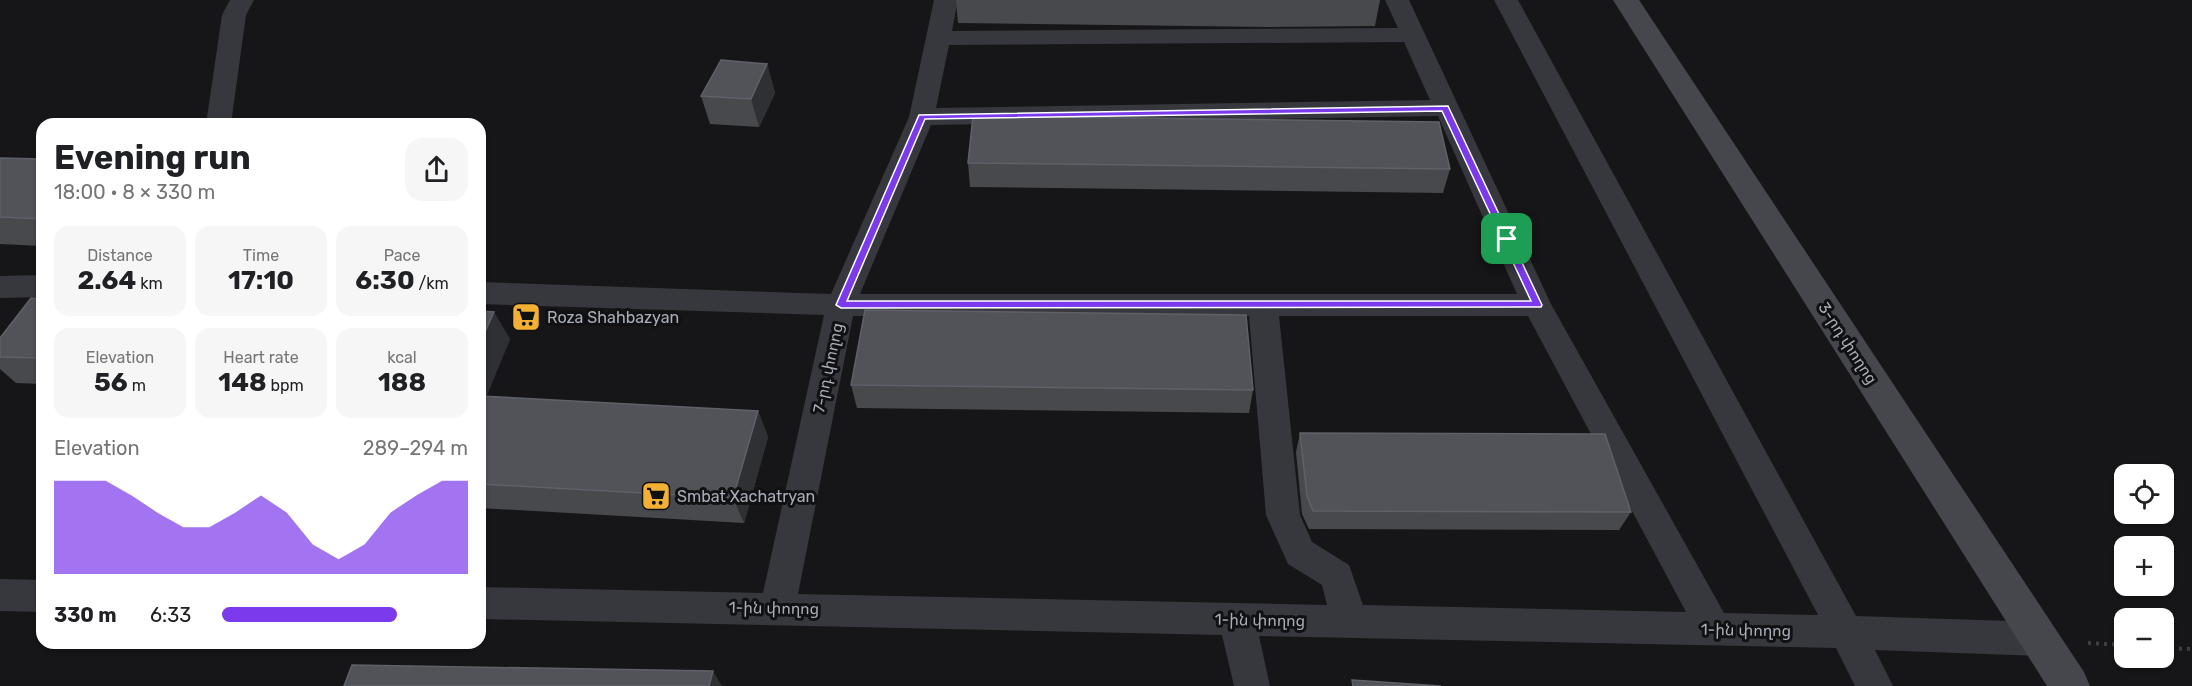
<!DOCTYPE html>
<html lang="en">
<head>
<meta charset="utf-8">
<style>
	:root { --surface:#fff; --page:#f6f6f6; --text:#202124; --muted:#757577; --accent:#7c3aed }
	body { margin:0; font-family:Rubik,"Noto Sans Armenian",sans-serif; background:var(--page); color:var(--text); height:100vh; display:flex; flex-direction:column; font-size:22px; white-space:nowrap }
	* { box-sizing:border-box; margin:0 }
	p { font-size:20px; color:var(--muted) }
	.icon { flex:none; width:33px; height:33px; fill:none; stroke:currentColor; stroke-width:2; stroke-linecap:round; stroke-linejoin:round }
	.map { position:relative; flex:1; overflow:hidden }
	.details { position:absolute; left:36px; top:118px; width:450px; height:531px; display:flex; flex-direction:column; background:var(--surface); border-radius:18px; box-shadow:0 2px 4px #0004 }
	.details>* { flex:none }
	.controls { position:absolute; left:2114px; top:464px; display:grid; gap:12px }
	.controls a { display:grid; place-items:center; width:60px; height:60px; border-radius:12px; background:var(--surface); box-shadow:0 2px 4px #0004; font-size:30px }
	.pin { position:absolute; display:grid; place-items:center; width:51px; height:51px; color:#fff; margin:-26px; border-radius:12px; box-shadow:0 3px 9px #0006 }
	.round { display:grid; place-items:center; flex:none; width:63px; height:63px; border-radius:18px; background:var(--page) }
	.overview { display:flex; align-items:center; justify-content:space-between; height:102px; padding:0 18px }
	h1 { font-size:33px; font-weight:700; line-height:45px }
	.metrics { display:grid; grid-template-columns:repeat(3,1fr); gap:9px; height:102px; padding:6px 18px }
	.metrics div { display:grid; align-content:center; border-radius:15px; background:var(--page); text-align:center }
	.metrics b { font-size:26px; font-weight:700 }
	.metrics small { font-size:16px; font-weight:400 }
	.metrics p { font-size:16px }
	.chart { height:168px; padding:12px 18px }
	.chart p { display:flex; justify-content:space-between }
	.chart svg { width:100%; height:108px; margin-top:6px; fill:var(--accent); opacity:.7 }
	ul { padding:0 18px; list-style:none; font-size:20px }
	li { display:grid; grid-template-columns:96px 72px 1fr; align-items:center; height:45px }
	li i { height:15px; border-radius:8px; background:var(--accent) }
	.map>svg:first-child { display:block }
	.lines { fill:none; stroke-linecap:round; stroke-linejoin:round }
	.path { stroke:#3d3f44; stroke-width:4; stroke-dasharray:3 5; stroke-linecap:butt }
	.street { fill:#37383d; fill-rule:evenodd }
	.secondary { fill:#45474d; fill-rule:evenodd }
	.wall { fill:#47494d }
	.shaded-wall { fill:#2f3033 }
	.building { fill:#525359; stroke:#5f6168; stroke-width:1.5 }
	.route { fill:#7c3aed; stroke:#fff; stroke-width:1.5; fill-rule:evenodd }
	.labels { text-anchor:middle; dominant-baseline:central; stroke-width:6; stroke-linejoin:round; paint-order:stroke }
	.poi-label { font-size:16px; fill:#a8adb8; stroke:#111113; text-anchor:start }
	.street-label { font-size:16px; fill:#a8adb8; stroke:#111113 }
</style>
</head>
<body>
<div class="map">
<svg width="2192" height="686" viewBox="0 0 2192 686">
	<rect width="100%" height="100%" fill="#161618"/>
	<g class="lines">
		<g class="path">
			<polyline points="2088,643 2124,645"/>
			<polyline points="2163,648 2192,649"/>
		</g>
		<g class="street">
			<polygon points="230,0 254,0 246,15 231,124 206,124 222,15"/>
			<path d="M934 0H958L952 31 1398 28 1385 0H1409L1551 304 1724 613 1818 615 1494 0H1518L1856 616 2039 622 2052 627 2057 639 2052 651 2039 656 1875 650 1893 686H1855L1836 648 1259 636 1270 686H1234L1222 635 480 619V587L763 593 824 315 480 304V282L831 294 909 117ZM1404 42 1430 100 936 108 949 45ZM1438 116 1517 294H860L931 125ZM853 316H1249L1266 515 1288 564 1322 585 1327 605 798 594ZM1279 316H1528L1686 612 1363 605 1349 565 1312 542 1300 515Z"/>
			<polygon points="42,275 42,297 0,298 0,276"/>
			<polygon points="0,579 42,580 42,612 0,611"/>
		</g>
		<polygon class="secondary" points="1613,0 1639,0 2084,672 2090,686 2047,686"/>
	</g>
	<g class="wall">
		<polygon points="956,0 1380,0 1375,26 1269,27 958,23"/>
		<polygon points="767,64 775,93 759,127 710,124 701,96"/>
		<polygon points="0,158 42,159 42,246 0,244"/>
		<polygon points="968,163 1450,169 1443,193 970,187"/>
		<polygon points="42,299 42,384 16,383 0,369 0,338"/>
		<polygon points="480,311 510,339 486,396 758,411 768,437 744,523 480,508"/>
		<polygon points="851,385 1253,390 1249,413 857,408"/>
		<polygon points="1300,433 1631,512 1619,530 1309,529 1302,514 1296,452"/>
	</g>
	<g class="shaded-wall">
		<polygon points="767,64 775,93 759,127 751,99"/>
		<polygon points="494,312 510,339 486,398 480,389 480,343"/>
		<polygon points="758,411 768,437 744,523 733,498"/>
		<polygon points="713,671 722,686 709,686"/>
	</g>
	<g class="building">
		<polygon points="721,60 767,64 751,99 701,96"/>
		<polygon points="973,116 1439,122 1450,169 968,163"/>
		<polygon points="0,158 42,159 42,219 0,217"/>
		<polygon points="31,298 42,299 42,358 0,357 0,338"/>
		<polygon points="865,310 1246,315 1253,390 851,385"/>
		<polygon points="480,311 494,312 480,343"/>
		<polygon points="480,396 758,411 733,498 480,484"/>
		<polygon points="1300,433 1605,434 1631,512 1313,511 1307,496"/>
		<polygon points="352,665 713,671 709,686 344,686"/>
		<polygon points="1352,680 1441,686 1353,686"/>
	</g>
	<path class="route" d="M1448 106 1542 305 1541 307 841 308 836 305 919 115ZM1442 111 1531 301H847L925 119Z"/>
	<defs>
		<g id="supermarket-square" transform="scale(1.5)"><rect x="-9" y="-9" width="18" height="18" rx="4" fill="#f2b134" stroke="#111113"/><path d="M-6-5.5h2.5l.6 2H6L4.5 2H-2.5L-4.4-4H-6ZM-1.5 3.2a1.3 1.3 0 1 0 .1 0ZM3 3.2a1.3 1.3 0 1 0 .1 0Z" fill="#111"/></g>
	</defs>
	<g fill-rule="evenodd">
		<use href="#supermarket-square" x="526" y="317"/>
		<use href="#supermarket-square" x="656" y="496"/>
	</g>
	<g class="labels">
		<g class="poi-label">
			<text x="547" y="317">Roza Shahbazyan</text>
			<text x="677" y="496">Smbat Xachatryan</text>
		</g>
		<g class="street-label">
			<text transform="translate(1848 343) rotate(57)">3-րդ փողոց</text>
			<text transform="translate(828 368) rotate(-78)">7-րդ փողոց</text>
			<text transform="translate(774 608) rotate(1)">1-ին փողոց</text>
			<text transform="translate(1260 620) rotate(1)">1-ին փողոց</text>
			<text transform="translate(1746 630) rotate(1)">1-ին փողոց</text>
		</g>
	</g>
</svg>
<div class="controls">
<a><svg class="icon" aria-label="locate" viewBox="0 0 24 24"><circle cx="12" cy="12" r="6"/><path d="M12 2v4M12 18v4M2 12h4M18 12h4"/></svg></a>
<a>+</a>
<a>−</a>
</div>
<div class="pin" style="left:1507px;top:239px;background:#1e9e55"><svg class="icon" aria-label="arrive" viewBox="0 0 24 24"><path d="M6 21V4h12l-3 4 3 4H6"/></svg></div>
<section class="details">
<div class="overview"><div><h1>Evening run</h1><p>18:00 · 8 × 330 m</p></div><a class="round"><svg class="icon" aria-label="share" viewBox="0 0 24 24"><path d="M12 15V3M7 8l5-5 5 5M5 13v7h14v-7"/></svg></a></div>
<div class="metrics">
<div><p>Distance</p><b>2.64<small> km</small></b></div>
<div><p>Time</p><b>17:10</b></div>
<div><p>Pace</p><b>6:30<small> /km</small></b></div>
</div>
<div class="metrics">
<div><p>Elevation</p><b>56<small> m</small></b></div>
<div><p>Heart rate</p><b>148<small> bpm</small></b></div>
<div><p>kcal</p><b>188</b></div>
</div>
<div class="chart"><p><span>Elevation</span>289–294 m</p>
<svg viewBox="0 0 160 44" preserveAspectRatio="none"><path d="M0 44V6L10 6L20 6L30 12L40 19L50 25L60 25L70 19L80 12L90 19L100 32L110 38L120 32L130 19L140 12L150 6L160 6V44z"/></svg>
</div>
<ul>
<li><b>330 m</b>6:33<i style="width:71%"></i></li>
</ul>
</section>
</div>
</body>
</html>
